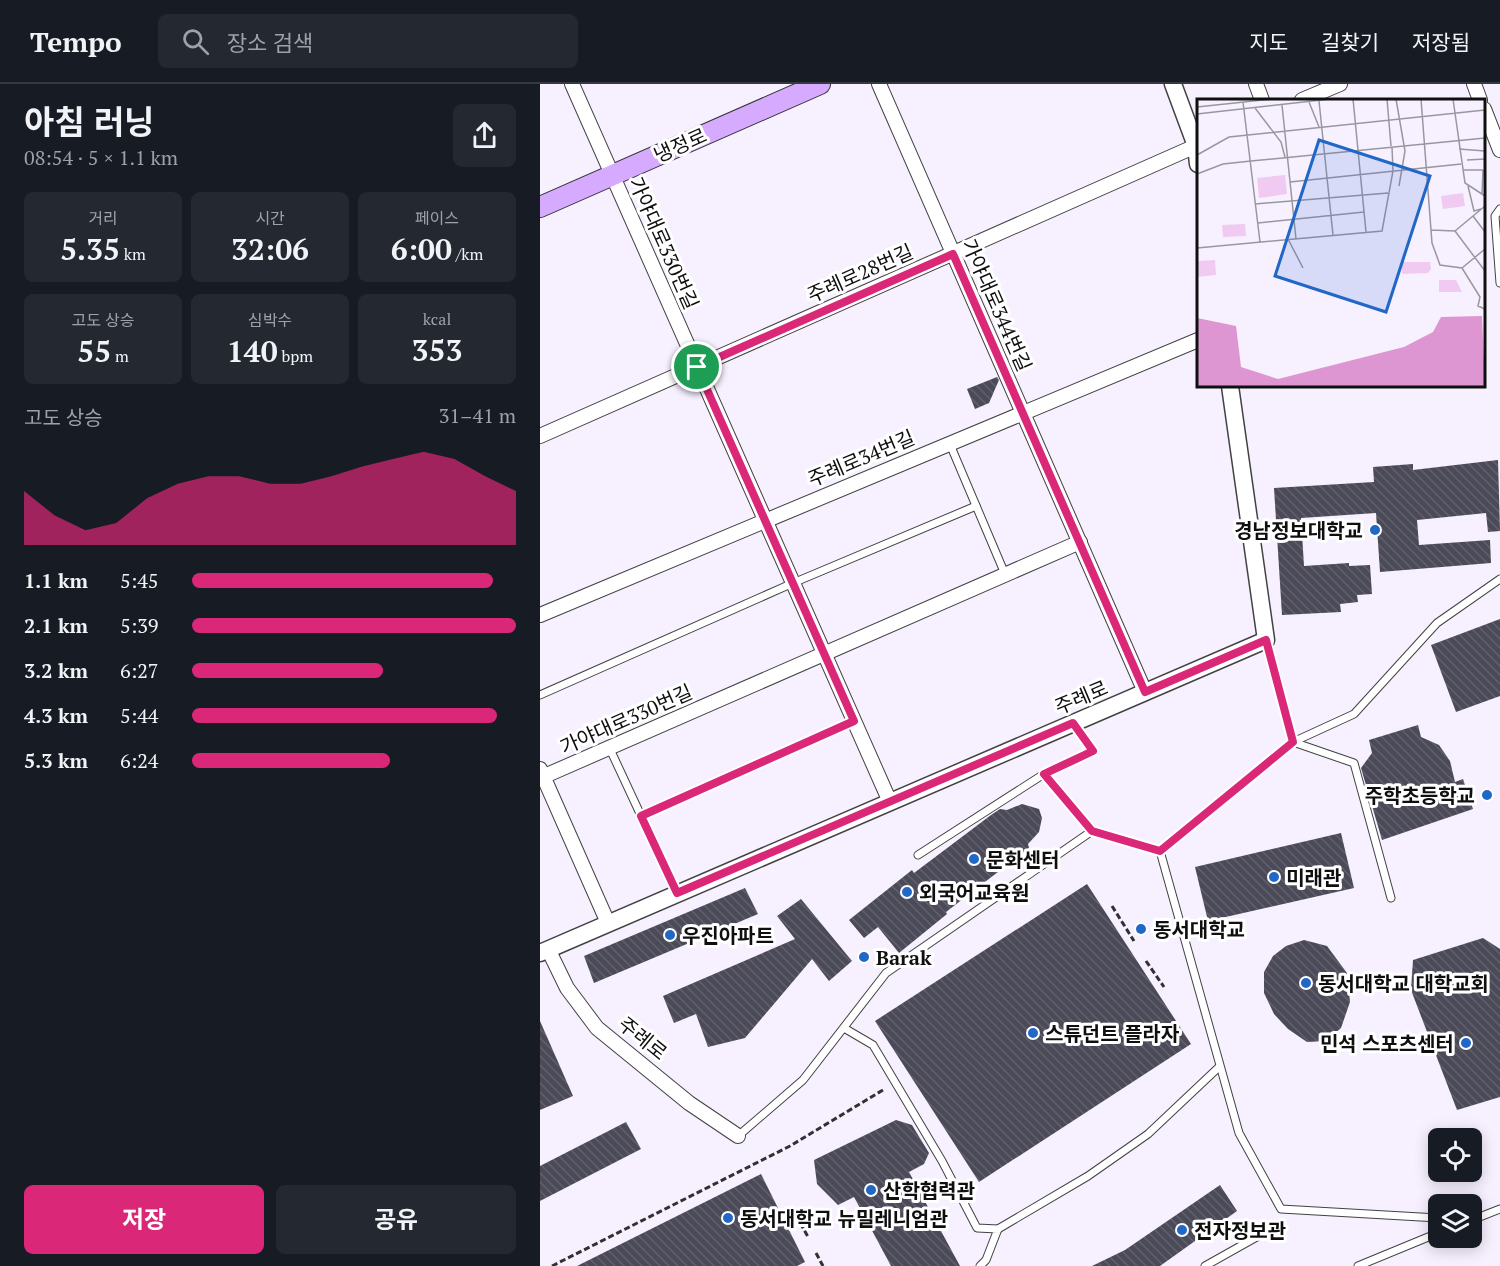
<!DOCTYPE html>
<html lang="ko">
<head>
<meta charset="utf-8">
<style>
	:root { --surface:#171b24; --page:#242831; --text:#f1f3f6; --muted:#9ea1a6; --line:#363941; --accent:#db2777 }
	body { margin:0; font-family:"PT Serif","Noto Sans KR",serif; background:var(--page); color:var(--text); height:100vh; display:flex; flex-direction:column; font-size:22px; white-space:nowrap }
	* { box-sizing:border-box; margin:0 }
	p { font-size:20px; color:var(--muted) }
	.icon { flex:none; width:33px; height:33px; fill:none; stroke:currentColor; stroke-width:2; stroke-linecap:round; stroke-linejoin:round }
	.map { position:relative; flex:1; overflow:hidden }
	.side { display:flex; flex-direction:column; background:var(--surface); width:540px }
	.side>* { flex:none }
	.tools { position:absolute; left:888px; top:1044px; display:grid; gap:12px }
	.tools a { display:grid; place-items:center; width:54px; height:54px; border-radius:9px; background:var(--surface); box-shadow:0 3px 15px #0003; font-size:30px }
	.pin { position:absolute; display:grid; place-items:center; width:51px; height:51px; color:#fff; margin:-26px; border:3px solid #fff; border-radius:50%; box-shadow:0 2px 6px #0007 }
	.round { display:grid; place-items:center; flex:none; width:63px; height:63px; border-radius:9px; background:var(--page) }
	.summary { display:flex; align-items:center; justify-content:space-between; height:102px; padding:0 24px }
	h1 { font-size:33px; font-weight:700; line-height:45px }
	.figures { display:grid; grid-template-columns:repeat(3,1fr); gap:9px; height:102px; padding:6px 24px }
	.figures div { display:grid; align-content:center; border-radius:9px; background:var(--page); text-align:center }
	.figures b { font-size:30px; font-weight:700 }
	.figures small { font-size:16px; font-weight:400 }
	.figures p { font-size:16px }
	.chart { height:168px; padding:12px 24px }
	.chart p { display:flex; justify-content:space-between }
	.chart svg { width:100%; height:108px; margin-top:6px; fill:var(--accent); opacity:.7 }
	.primary-button { display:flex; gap:12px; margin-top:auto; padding:12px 24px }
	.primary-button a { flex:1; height:69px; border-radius:9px; background:var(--accent); color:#fff; font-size:24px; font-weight:700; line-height:69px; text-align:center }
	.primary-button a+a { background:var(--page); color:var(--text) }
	ul { padding:0 24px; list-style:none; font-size:20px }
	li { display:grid; grid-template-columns:96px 72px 1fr; align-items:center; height:45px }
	li i { height:15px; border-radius:8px; background:var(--accent) }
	header { display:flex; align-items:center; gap:36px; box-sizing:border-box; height:84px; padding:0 30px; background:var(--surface); border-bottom:2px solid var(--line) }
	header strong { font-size:28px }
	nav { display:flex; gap:33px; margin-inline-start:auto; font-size:21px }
	.search { width:420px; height:54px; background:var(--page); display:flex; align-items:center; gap:15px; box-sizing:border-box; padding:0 21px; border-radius:9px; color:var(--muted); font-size:22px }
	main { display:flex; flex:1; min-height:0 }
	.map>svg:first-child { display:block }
	.building { fill:url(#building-back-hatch) }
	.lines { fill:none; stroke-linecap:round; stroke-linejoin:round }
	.service-casing { stroke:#424242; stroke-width:9 }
	.minor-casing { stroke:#424242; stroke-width:16 }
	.tertiary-casing { stroke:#424242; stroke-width:19 }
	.secondary-casing { stroke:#313131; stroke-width:22 }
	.path { stroke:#313131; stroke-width:3; stroke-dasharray:6 3; stroke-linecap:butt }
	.service { stroke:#fff; stroke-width:7 }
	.minor { stroke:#fff; stroke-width:14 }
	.tertiary { stroke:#fff; stroke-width:16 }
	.secondary { stroke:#d6abff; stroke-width:20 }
	.route-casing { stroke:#fff; stroke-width:12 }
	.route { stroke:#db2777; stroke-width:8 }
	.poi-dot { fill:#2067c6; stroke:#fff; stroke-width:2 }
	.labels { text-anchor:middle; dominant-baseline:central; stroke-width:6; stroke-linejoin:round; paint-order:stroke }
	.street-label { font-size:20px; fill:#0f0f0f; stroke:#fff }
	.poi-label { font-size:20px; font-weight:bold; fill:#0f0f0f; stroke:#fff; text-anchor:start }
	.inset-road { fill:none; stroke:#9a969f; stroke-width:1.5 }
	.view { fill:#2067c6; fill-opacity:0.15; stroke:#2067c6; stroke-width:3 }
	.inset-edge { fill:none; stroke:#0f0f0f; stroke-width:3 }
</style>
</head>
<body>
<header>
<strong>Tempo</strong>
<div class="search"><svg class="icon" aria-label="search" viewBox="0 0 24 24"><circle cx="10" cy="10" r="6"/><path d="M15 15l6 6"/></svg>장소 검색</div>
<nav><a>지도</a><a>길찾기</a><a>저장됨</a></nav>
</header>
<main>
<section class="side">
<div class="summary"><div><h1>아침 러닝</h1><p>08:54 · 5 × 1.1 km</p></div><a class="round"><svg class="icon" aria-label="share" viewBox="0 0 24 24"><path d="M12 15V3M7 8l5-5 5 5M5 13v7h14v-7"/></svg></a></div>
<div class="figures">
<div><p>거리</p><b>5.35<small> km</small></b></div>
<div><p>시간</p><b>32:06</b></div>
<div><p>페이스</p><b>6:00<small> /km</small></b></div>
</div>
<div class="figures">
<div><p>고도 상승</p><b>55<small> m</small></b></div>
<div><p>심박수</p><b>140<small> bpm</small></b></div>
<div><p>kcal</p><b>353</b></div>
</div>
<div class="chart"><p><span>고도 상승</span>31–41 m</p>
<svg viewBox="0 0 160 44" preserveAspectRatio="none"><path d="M0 44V22L10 32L20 38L30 35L40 25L50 19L60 16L70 16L80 19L90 19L100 16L110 12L120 9L130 6L140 9L150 16L160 22V44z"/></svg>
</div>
<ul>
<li><b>1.1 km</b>5:45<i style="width:93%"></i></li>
<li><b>2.1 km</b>5:39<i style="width:100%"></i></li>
<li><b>3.2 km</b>6:27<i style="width:59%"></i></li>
<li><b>4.3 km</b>5:44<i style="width:94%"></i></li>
<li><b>5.3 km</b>6:24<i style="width:61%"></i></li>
</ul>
<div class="primary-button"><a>저장</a><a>공유</a></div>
</section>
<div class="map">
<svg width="960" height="1182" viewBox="0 0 960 1182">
	<defs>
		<pattern id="building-back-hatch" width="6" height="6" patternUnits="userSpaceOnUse" patternTransform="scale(1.5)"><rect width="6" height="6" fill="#4b4a58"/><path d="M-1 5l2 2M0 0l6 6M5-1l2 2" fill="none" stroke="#61606b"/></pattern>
	</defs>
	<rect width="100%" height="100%" fill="#f7f0ff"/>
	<g class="building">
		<polygon points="457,293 459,296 449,319 435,325 427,305"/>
		<polygon points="958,376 960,447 948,448 946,429 877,436 879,461 950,456 951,479 840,488 836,429 761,434 764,482 809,479 809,482 830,481 832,510 817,511 818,518 800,520 801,528 742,531 734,404 834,398 833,383 873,380 873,386"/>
		<polygon points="960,535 960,612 916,628 891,561"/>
		<polygon points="878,641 881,653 899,661 910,677 915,698 923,695 933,725 842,756 821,684 832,669 829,656"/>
		<polygon points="482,720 499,725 502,734 499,748 488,760 489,764 406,828 407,830 359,869 338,843 324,854 309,836 372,786 374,789 451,731 460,725 467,726"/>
		<polygon points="801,749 814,804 668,837 655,783"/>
		<polygon points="547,800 651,960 439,1098 335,937"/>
		<polygon points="205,804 218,830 54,899 44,872"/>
		<polygon points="261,815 312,877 289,897 272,875 205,954 168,963 156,930 134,939 123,912 255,855 237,832"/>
		<polygon points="943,854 960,865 960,1013 917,1026 871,906 873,876"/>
		<polygon points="764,856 787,862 807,889 810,918 801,944 786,957 767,958 748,945 734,930 724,909 724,888 733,872 746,862"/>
		<polygon points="0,937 33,1012 0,1026"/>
		<polygon points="356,1036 372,1041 389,1069 384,1080 369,1088 420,1182 351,1182 314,1113 298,1121 277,1100 274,1076"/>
		<polygon points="86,1038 101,1065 0,1117 0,1082"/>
		<polygon points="221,1090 265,1178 257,1182 37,1182"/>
		<polygon points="680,1101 697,1127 620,1182 552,1182 585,1166"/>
	</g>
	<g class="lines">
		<g class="service-casing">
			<g id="service">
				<polyline points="960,125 955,132 960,199"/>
				<polyline points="409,358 465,490"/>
				<polyline points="726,556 753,658"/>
				<polyline points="0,611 253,499 436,422"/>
				<polyline points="534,641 553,667 504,690 552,747"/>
				<polyline points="753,658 814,679 851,814"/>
				<polyline points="69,663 137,809"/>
				<polyline points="101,732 314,637"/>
				<polyline points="620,767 753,658 814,630 897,539 960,495"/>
				<polyline points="378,771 504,690"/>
				<polyline points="304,944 333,961 402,1077 437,1144 458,1145 446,1176 440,1182"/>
				<polyline points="198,1052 263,996 346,889 552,747 620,767 699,1049 741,1125 898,1134"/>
				<polyline points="932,1136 960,1125"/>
				<polyline points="458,1145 548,1092 608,1050 679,983"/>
				<polyline points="665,1182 722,1150"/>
				<polyline points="818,1182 898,1149"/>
			</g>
		</g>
		<g class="minor-casing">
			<g id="minor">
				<polyline points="32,0 350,718"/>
				<polyline points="339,0 605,608"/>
				<polyline points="716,0 722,16"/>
				<polyline points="934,0 940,16"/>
				<polyline points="762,16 800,0"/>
				<polyline points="944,25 960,66"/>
				<polyline points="0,352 658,61"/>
				<polyline points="0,531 658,256"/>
				<polyline points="0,685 68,839"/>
				<polyline points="0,694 540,458"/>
				<polyline points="8,865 27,904 57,944 149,1019 198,1052"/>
			</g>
		</g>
		<g class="tertiary-casing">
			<g id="tertiary">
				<polyline points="633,0 656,62 658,80"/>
				<polyline points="0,869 726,556 690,302"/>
			</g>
		</g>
		<g class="secondary-casing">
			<polyline id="secondary" points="0,123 280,0"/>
		</g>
		<g class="path">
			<polyline points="572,822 594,857"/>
			<polyline points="606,877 624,903"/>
			<polyline points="256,1131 268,1153"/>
			<polyline points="276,1169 283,1182"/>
			<polyline points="12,1182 250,1062 343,1006"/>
		</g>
		<use href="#service" class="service"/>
		<use href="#minor" class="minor"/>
		<use href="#tertiary" class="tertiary"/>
		<use href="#secondary" class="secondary"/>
	</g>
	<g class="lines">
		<g class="route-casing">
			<polygon id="route" points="413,170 605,608 726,556 753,658 620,767 552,747 504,690 553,667 533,639 137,809 101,732 314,637 157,283"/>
		</g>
		<use href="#route" class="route"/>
	</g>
	<g class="poi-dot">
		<circle cx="835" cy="446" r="6"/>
		<circle cx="947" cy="711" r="6"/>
		<circle cx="434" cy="775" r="6"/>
		<circle cx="734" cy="793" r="6"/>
		<circle cx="367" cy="808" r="6"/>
		<circle cx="601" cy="845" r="6"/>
		<circle cx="130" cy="851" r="6"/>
		<circle cx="324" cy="873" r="6"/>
		<circle cx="766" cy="899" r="6"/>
		<circle cx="493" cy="949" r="6"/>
		<circle cx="926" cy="959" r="6"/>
		<circle cx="331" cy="1106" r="6"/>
		<circle cx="188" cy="1134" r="6"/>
		<circle cx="642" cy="1146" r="6"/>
	</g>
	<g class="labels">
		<g class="street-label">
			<text transform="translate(140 61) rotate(-24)">냉정로</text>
			<text transform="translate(124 159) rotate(66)">가야대로330번길</text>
			<text transform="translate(320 189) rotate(-24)">주례로28번길</text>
			<text transform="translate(457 221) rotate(66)">가야대로344번길</text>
			<text transform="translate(321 374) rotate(-23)">주례로34번길</text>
			<text transform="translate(541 613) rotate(-23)">주례로</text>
			<text transform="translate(86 635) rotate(-24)">가야대로330번길</text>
			<text transform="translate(103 954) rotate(39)">주례로</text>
		</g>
		<g class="poi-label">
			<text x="823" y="446" text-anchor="end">경남정보대학교</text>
			<text x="935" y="711" text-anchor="end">주학초등학교</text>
			<text x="446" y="775">문화센터</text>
			<text x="746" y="793">미래관</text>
			<text x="379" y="808">외국어교육원</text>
			<text x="613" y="845">동서대학교</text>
			<text x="142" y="851">우진아파트</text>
			<text x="336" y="873">Barak</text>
			<text x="778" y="899">동서대학교 대학교회</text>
			<text x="505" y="949">스튜던트 플라자</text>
			<text x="914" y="959" text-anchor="end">민석 스포츠센터</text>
			<text x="343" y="1106">산학협력관</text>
			<text x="200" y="1134">동서대학교 뉴밀레니엄관</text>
			<text x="654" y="1146">전자정보관</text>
		</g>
	</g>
	<g transform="translate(657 15)">
		<rect width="288" height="288" fill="#f7f0ff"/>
		<path d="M285 217 288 288H0V219L39 227 44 268 81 280 207 248 236 233 244 218Z" fill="#dd96d1"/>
		<path d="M88 76 90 95 62 99 60 79ZM266 94 268 107 246 110 244 97ZM48 125 49 137 26 138 25 126ZM18 161 19 176 0 178V162ZM205 163H233L234 170 231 174 205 175ZM242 181H259L265 193H242Z" fill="#f1caf2"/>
		<path class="inset-road" d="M156 0 169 133M190 0 194 47M199 0 208 52 202 87M224 0 235 144 243 166 265 169 283 198 281 207 288 210M256 0 268 84 288 97M122 2 136 136M46 3 63 143M112 3 122 28M85 6 99 140M0 8 75 0M58 9 84 43 88 58M0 15 133 0M262 50 288 52M0 56 32 38 288 11M270 61 288 60M266 71H286M0 75 26 65 54 62 288 39M93 83 264 65M271 87 277 112 284 110M285 95 286 71M58 105 191 94M276 117 288 133M61 124 167 113M234 131 258 132 288 107M258 132 288 172M91 140 106 169M0 149 185 132 196 72 195 48M265 169 288 150"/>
		<path class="view" d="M122 41 233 77 189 213 78 177Z"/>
		<rect width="288" height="288" class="inset-edge"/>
	</g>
</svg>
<div class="tools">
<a><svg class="icon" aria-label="locate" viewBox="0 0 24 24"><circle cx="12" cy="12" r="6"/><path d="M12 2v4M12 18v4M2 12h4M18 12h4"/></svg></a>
<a><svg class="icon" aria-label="layers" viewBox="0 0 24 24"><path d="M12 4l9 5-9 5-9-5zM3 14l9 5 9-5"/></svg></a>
</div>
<div class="pin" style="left:157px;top:283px;background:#1e9e55"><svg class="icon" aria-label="arrive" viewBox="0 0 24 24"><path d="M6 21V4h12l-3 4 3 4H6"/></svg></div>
</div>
</main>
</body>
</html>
